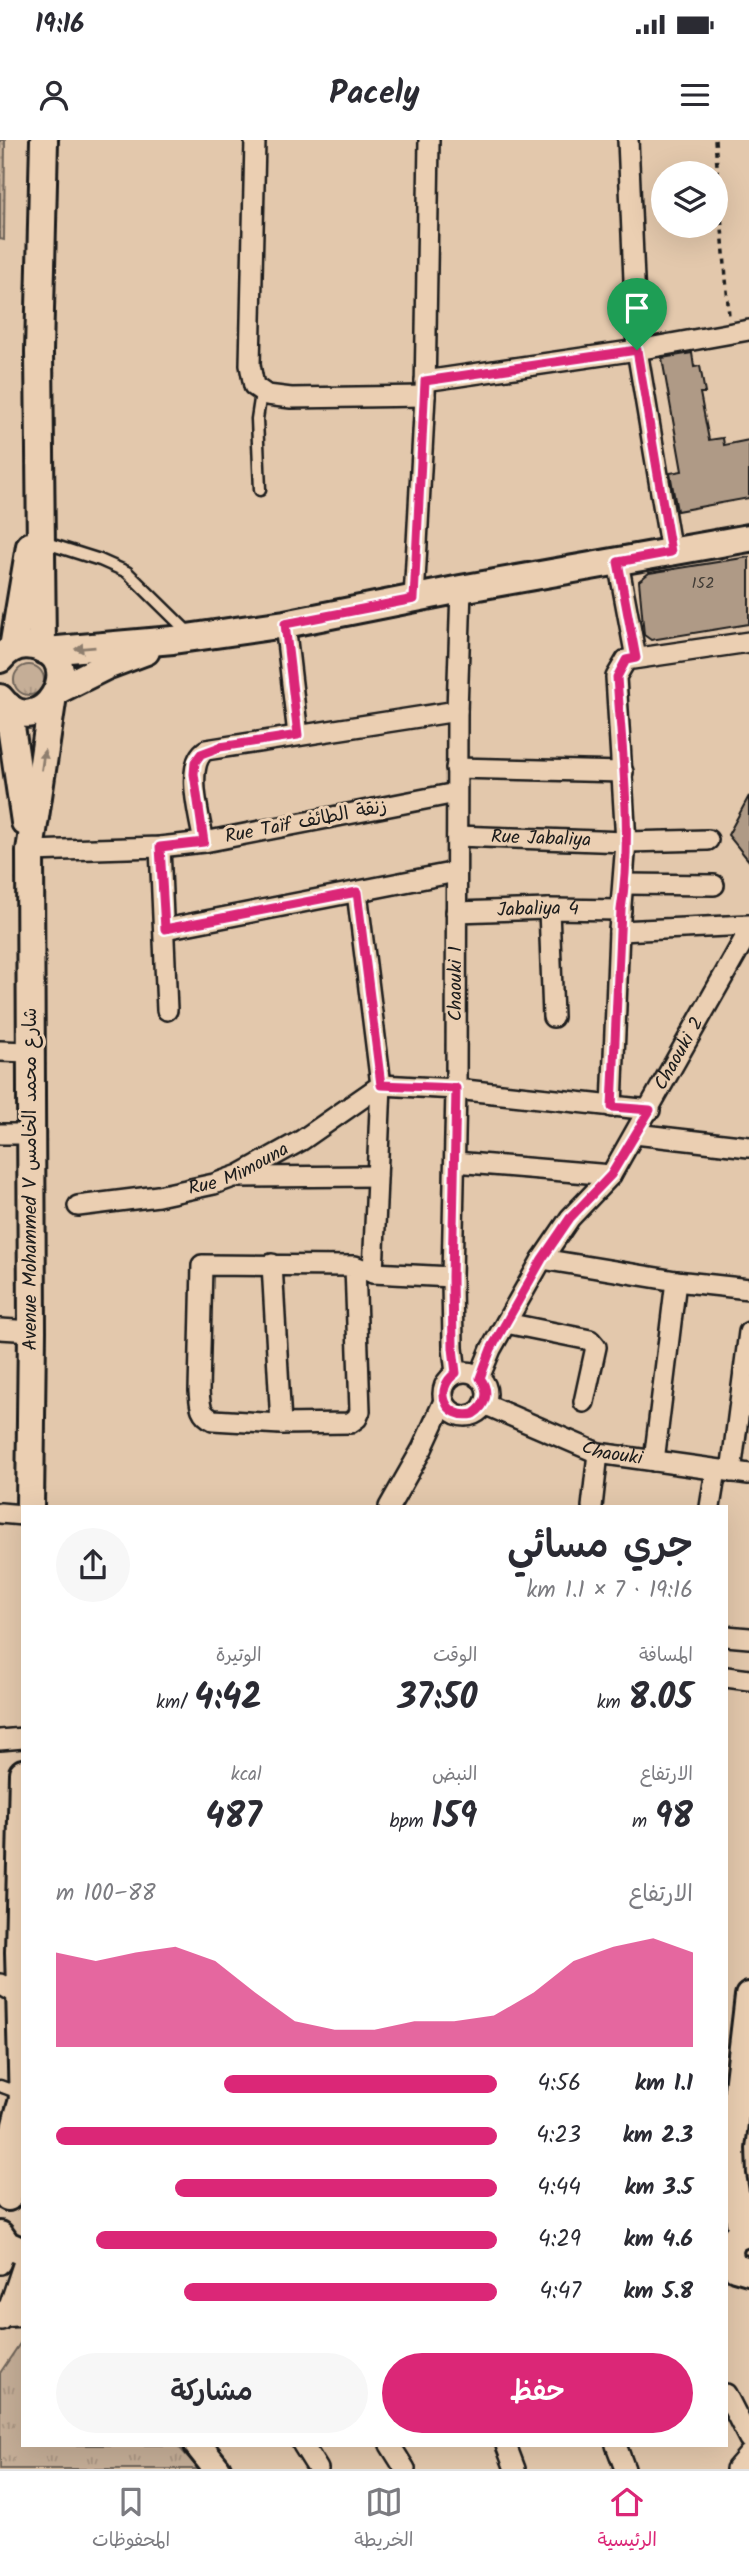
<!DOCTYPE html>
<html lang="ar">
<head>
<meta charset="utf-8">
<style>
	:root { --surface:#fff; --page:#f7f7f7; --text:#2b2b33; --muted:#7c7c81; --line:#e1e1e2; --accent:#db2777 }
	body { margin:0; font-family:Kalam,"Playpen Sans Arabic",sans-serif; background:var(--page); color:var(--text); direction:rtl; height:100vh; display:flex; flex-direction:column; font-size:26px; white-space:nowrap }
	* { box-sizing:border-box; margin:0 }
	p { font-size:23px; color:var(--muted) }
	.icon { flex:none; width:38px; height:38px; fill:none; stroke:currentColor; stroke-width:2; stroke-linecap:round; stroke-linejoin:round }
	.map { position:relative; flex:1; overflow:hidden; direction:ltr }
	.side { position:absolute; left:21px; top:1365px; width:707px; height:942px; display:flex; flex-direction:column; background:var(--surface); border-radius:0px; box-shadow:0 7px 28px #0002; direction:rtl }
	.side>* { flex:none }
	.fabs { position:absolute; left:651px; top:21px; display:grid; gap:14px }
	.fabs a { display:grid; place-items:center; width:77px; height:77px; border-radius:50%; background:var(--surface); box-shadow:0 7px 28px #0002; font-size:35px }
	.pin { position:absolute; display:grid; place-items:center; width:60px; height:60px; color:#fff; margin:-72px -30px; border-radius:50% 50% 50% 0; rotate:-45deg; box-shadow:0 0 7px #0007 }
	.pin .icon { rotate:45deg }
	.round { display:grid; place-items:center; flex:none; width:74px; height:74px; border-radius:37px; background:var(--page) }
	.overview { display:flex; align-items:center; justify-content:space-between; height:119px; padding:0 35px }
	h1 { font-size:38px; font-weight:600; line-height:52px }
	.figures { display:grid; grid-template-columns:repeat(3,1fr); gap:10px; height:119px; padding:7px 35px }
	.figures div { display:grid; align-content:center }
	.figures b { font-size:35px; font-weight:600 }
	.figures small { font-size:19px; font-weight:400 }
	.figures p { font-size:19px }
	.chart { height:196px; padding:14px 35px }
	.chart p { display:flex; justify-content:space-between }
	.chart svg { width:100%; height:126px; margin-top:7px; fill:var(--accent); opacity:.7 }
	.action { display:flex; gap:14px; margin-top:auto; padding:14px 35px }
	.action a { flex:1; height:80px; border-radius:42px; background:var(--accent); color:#fff; font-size:28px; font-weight:600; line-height:80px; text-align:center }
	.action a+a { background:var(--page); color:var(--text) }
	ul { padding:0 35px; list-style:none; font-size:23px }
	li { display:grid; grid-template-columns:112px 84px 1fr; align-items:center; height:52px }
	li i { height:18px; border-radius:9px; background:var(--accent) }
	.status { display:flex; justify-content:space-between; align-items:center; height:49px; padding:0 35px; background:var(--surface); direction:ltr }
	.status svg { height:19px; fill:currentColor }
	header { display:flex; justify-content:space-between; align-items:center; height:91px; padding:0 35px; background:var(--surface); font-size:32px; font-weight:600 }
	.tab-bar { display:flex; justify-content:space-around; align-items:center; height:98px; border-top:2px solid var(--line); background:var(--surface); font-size:19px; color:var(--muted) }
	.tab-bar a { display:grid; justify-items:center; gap:4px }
	.tab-bar .active { color:var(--accent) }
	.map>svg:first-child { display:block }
	.grass { fill:url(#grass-dots); stroke:#70655a; stroke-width:2 }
	.park { fill:url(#park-tufts); stroke:#70655a; stroke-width:2 }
	.building { fill:#af9a86; stroke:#1c1c1c; stroke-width:2 }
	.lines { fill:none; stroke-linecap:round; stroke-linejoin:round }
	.lane-casing { stroke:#1c1c1c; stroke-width:15 }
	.street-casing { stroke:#1c1c1c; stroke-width:24 }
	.secondary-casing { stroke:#1c1c1c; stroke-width:32 }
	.path { stroke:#1c1c1c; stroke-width:3.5; stroke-dasharray:5 5; stroke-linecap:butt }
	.lane { stroke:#ebcfb2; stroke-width:10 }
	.street { stroke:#ebcfb2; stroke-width:19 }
	.secondary { stroke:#ebcfb2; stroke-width:26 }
	.oneway { fill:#8e7e6e }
	.route-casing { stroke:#fff; stroke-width:14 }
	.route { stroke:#db2777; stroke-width:9 }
	.labels { text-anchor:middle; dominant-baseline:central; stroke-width:6; stroke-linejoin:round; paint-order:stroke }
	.number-label { font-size:16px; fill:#413c36 }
	.street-label { font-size:19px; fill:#1c1c1c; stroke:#ebcfb2 }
</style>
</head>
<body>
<div class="status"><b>19:16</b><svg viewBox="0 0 49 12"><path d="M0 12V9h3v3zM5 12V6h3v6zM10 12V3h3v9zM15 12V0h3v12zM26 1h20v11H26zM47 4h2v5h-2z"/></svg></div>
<header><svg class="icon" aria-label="menu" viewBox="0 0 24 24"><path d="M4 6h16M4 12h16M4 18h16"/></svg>Pacely<svg class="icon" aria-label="person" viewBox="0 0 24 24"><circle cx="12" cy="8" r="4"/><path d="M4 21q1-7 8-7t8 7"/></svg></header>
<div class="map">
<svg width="749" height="2329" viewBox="0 0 749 2329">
	<defs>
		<pattern id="grass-dots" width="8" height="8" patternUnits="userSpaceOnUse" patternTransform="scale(1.75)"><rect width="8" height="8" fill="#c5ae97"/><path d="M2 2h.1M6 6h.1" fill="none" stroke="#a99582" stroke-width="1.8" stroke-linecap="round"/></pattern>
		<pattern id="park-tufts" width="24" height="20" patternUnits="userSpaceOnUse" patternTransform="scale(1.75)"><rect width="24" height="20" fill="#c5ae97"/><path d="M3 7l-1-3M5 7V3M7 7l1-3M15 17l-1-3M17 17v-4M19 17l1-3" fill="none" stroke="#a99582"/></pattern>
	</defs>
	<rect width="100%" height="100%" fill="#e3c8ac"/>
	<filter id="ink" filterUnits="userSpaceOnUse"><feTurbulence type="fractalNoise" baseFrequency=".0143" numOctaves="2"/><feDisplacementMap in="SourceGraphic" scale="14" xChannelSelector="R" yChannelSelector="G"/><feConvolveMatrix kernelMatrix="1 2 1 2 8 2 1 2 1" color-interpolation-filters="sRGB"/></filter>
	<g filter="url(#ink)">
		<polygon class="grass" points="0,0 5,0 4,100 0,99"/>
		<g class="park">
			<circle cx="29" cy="540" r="15"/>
			<polygon points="23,2199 23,2305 177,2305 199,2329 0,2329 0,2233"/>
		</g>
		<g class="building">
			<polygon points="692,213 694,227 700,226 705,253 700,253 709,300 723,298 724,305 749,300 749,358 677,371 670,333 682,331 662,218"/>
			<polygon points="749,417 749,484 651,500 644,495 639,441 649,433"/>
			<polygon points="749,656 749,721 728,695"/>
		</g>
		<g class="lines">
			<g class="lane-casing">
				<g id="lane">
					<polyline points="260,350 257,279 261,253"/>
					<polyline points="43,402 100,420 127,432 190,494"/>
					<polyline points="0,1946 19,1953"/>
				</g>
			</g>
			<g class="street-casing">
				<g id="street">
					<polyline points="255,0 250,225 254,246 267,255 291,258 425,256"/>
					<polyline points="628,0 637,210 671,412"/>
					<polyline points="425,241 637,210 749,190"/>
					<polyline points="618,422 636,518"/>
					<polyline points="414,459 425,256 429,0"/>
					<polyline points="285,484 298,595"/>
					<polyline points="456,628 623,632"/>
					<path id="s1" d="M457 696 626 702 708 700"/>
					<path d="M204 702C200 679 184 624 206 610L457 571"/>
					<polyline points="160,707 167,870"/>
					<polyline points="30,711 160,707 204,702 456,653"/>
					<polyline points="625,744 714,745"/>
					<polyline points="357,752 381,945 373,1133"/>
					<polyline points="549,769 553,877"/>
					<path id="s2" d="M456 772 549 769 621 770"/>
					<polyline points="165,789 456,732"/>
					<polyline points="619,791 749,785"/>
					<polyline points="0,911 29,912"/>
					<polyline points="612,967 619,791 626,702 616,537 626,520 749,502"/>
					<polyline points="0,994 29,994"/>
					<polyline points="635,994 749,1007"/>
					<polyline points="455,1022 611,1035"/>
					<polyline points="238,1037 377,1036"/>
					<path id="s3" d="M78 1066 158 1056 214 1044 239 1035 302 1000 381 945 456 949 650 970"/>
					<polyline points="542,1119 676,1141 749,1149"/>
					<polyline points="272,1124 281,1284"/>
					<path d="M355 1126 360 1271 357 1278 350 1283 281 1284 213 1280C200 1274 200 1265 199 1251L202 1125 355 1126 373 1133 452 1137"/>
					<polyline points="506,1183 590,1200 596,1207 584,1262"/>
					<polyline points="0,1189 32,1191"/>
					<circle cx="465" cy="1254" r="22"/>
					<path id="s4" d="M451 1237 456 1233 453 1208 452 1137 456 949 457 571 461 449"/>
					<path id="s5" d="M479 1238 491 1209 542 1119 570 1078 611 1035 749 791"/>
					<path id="s6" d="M484 1264 598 1313 749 1334"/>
					<polyline points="654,1321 676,1141"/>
					<polyline points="731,1332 749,1192"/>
					<polyline points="389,1367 422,1309 444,1261"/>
					<polyline points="592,1367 598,1313"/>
					<polyline points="710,1367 716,1330"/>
					<polyline points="0,1373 23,1375"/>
					<polyline points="726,1496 749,1498"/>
					<polyline points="726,1537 749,1540"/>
					<polyline points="0,1600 23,1598"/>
					<polyline points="0,1844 19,1855"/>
					<polyline points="0,2124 7,2105"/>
					<polyline points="1,2180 7,2173 23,2125"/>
					<polyline points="726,2254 749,2299"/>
					<polyline points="303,2305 318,2329"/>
					<polyline points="390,2305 405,2329"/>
					<polyline points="506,2305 515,2329"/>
					<polyline points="616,2305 625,2329"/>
					<polyline points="736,2329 749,2314"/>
				</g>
			</g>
			<g class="secondary-casing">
				<g id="secondary">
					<polyline points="13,508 30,406"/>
					<polyline points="42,509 39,212 44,0"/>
					<polyline points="46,511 173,500 285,484 461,449 749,398"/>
					<path d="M0 519C8 509 20 503 33 506 94 517 39 610 0 558"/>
					<polyline points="58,550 106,526 146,511"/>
					<polyline points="8,566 25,682"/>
					<polyline points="30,1367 32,1191 30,711 52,562"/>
					<polyline points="23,1633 19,1812 23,1966"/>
					<path d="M8 2057C8 2025 12 1994 22 1963"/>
					<path d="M749 2092 736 2097C727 2107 727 2117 735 2127L749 2131"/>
					<polyline points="742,2093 732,2035 731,2008 749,1856"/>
					<polyline points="0,2095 7,2105 23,2112"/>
					<polyline points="7,2173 23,2172"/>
					<polyline points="198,2305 217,2329"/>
				</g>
			</g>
			<polyline class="path" points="715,0 729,176"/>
			<use href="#lane" class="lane"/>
			<use href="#street" class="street"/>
			<use href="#secondary" class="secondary"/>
		</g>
		<defs><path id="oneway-solid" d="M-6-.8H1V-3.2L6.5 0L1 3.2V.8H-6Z" transform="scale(1.75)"/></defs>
		<g class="oneway">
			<use href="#oneway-solid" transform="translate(85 508) rotate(175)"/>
			<use href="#oneway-solid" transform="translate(43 620) rotate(-82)"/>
		</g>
	</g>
	<g class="lines" filter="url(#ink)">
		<g class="route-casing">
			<path id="route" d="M637 210 671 412 618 422 636 518 626 520 617 537C622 614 633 694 621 770L612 967 650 970 611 1035 570 1078 542 1119 491 1209 480 1238C490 1251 487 1265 473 1274 445 1280 433 1249 456 1233L453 1208 452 1137 456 948 381 945 357 752 165 789 160 707 204 702 194 634 195 622 201 614 220 607 298 595 285 484 414 459 425 241Z"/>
		</g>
		<use href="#route" class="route"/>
	</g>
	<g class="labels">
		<g class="number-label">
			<text x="703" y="443">152</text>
		</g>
		<g class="street-label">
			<text transform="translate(306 682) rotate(-11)">Rue Taïf زنقة الطائف</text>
			<text stroke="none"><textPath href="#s1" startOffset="84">Rue Jabaliya</textPath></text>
			<text stroke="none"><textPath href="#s2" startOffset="82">Jabaliya 4</textPath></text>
			<text stroke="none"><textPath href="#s4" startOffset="396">Chaouki 1</textPath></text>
			<text stroke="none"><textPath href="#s5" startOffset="383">Chaouki 2</textPath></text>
			<text stroke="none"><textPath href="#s3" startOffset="166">Rue Mimouna</textPath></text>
			<text transform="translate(31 1039) rotate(-90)">Avenue Mohammed V شارع محمد الخامس</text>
			<text stroke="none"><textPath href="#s6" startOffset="138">Chaouki</textPath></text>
		</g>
	</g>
</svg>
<div class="fabs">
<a><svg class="icon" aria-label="layers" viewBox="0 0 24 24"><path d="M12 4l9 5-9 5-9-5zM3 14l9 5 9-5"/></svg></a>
</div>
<div class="pin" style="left:637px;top:210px;background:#1e9e55"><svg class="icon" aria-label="arrive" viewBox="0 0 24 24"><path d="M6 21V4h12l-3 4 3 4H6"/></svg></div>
<section class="side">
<div class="overview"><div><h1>جري مسائي</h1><p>19:16 · 7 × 1.1 km</p></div><a class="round"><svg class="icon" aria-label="share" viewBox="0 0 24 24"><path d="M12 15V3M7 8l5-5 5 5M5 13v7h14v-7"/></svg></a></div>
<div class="figures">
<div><p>المسافة</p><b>8.05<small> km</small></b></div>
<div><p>الوقت</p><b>37:50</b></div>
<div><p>الوتيرة</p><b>4:42<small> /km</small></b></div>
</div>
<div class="figures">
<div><p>الارتفاع</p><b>98<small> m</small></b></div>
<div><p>النبض</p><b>159<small> bpm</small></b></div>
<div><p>kcal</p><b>487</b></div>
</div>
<div class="chart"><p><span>الارتفاع</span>88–100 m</p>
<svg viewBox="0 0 160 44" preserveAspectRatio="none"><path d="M0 44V11L10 14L20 11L30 9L40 14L50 25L60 35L70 38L80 38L90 35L100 35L110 33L120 25L130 14L140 9L150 6L160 11V44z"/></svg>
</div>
<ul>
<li><b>1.1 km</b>4:56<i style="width:62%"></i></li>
<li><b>2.3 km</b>4:23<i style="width:100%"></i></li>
<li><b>3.5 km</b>4:44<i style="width:73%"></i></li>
<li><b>4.6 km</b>4:29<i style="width:91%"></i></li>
<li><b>5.8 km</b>4:47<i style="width:71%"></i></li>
</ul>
<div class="action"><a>حفظ</a><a>مشاركة</a></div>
</section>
</div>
<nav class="tab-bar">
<a class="active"><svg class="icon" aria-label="home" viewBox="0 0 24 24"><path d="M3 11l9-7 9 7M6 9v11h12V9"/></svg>الرئيسية</a>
<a><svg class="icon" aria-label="map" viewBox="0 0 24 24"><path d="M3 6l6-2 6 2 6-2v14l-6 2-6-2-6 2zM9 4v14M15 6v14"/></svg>الخريطة</a>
<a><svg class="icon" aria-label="saved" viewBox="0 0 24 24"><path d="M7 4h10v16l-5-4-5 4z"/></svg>المحفوظات</a>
</nav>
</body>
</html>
